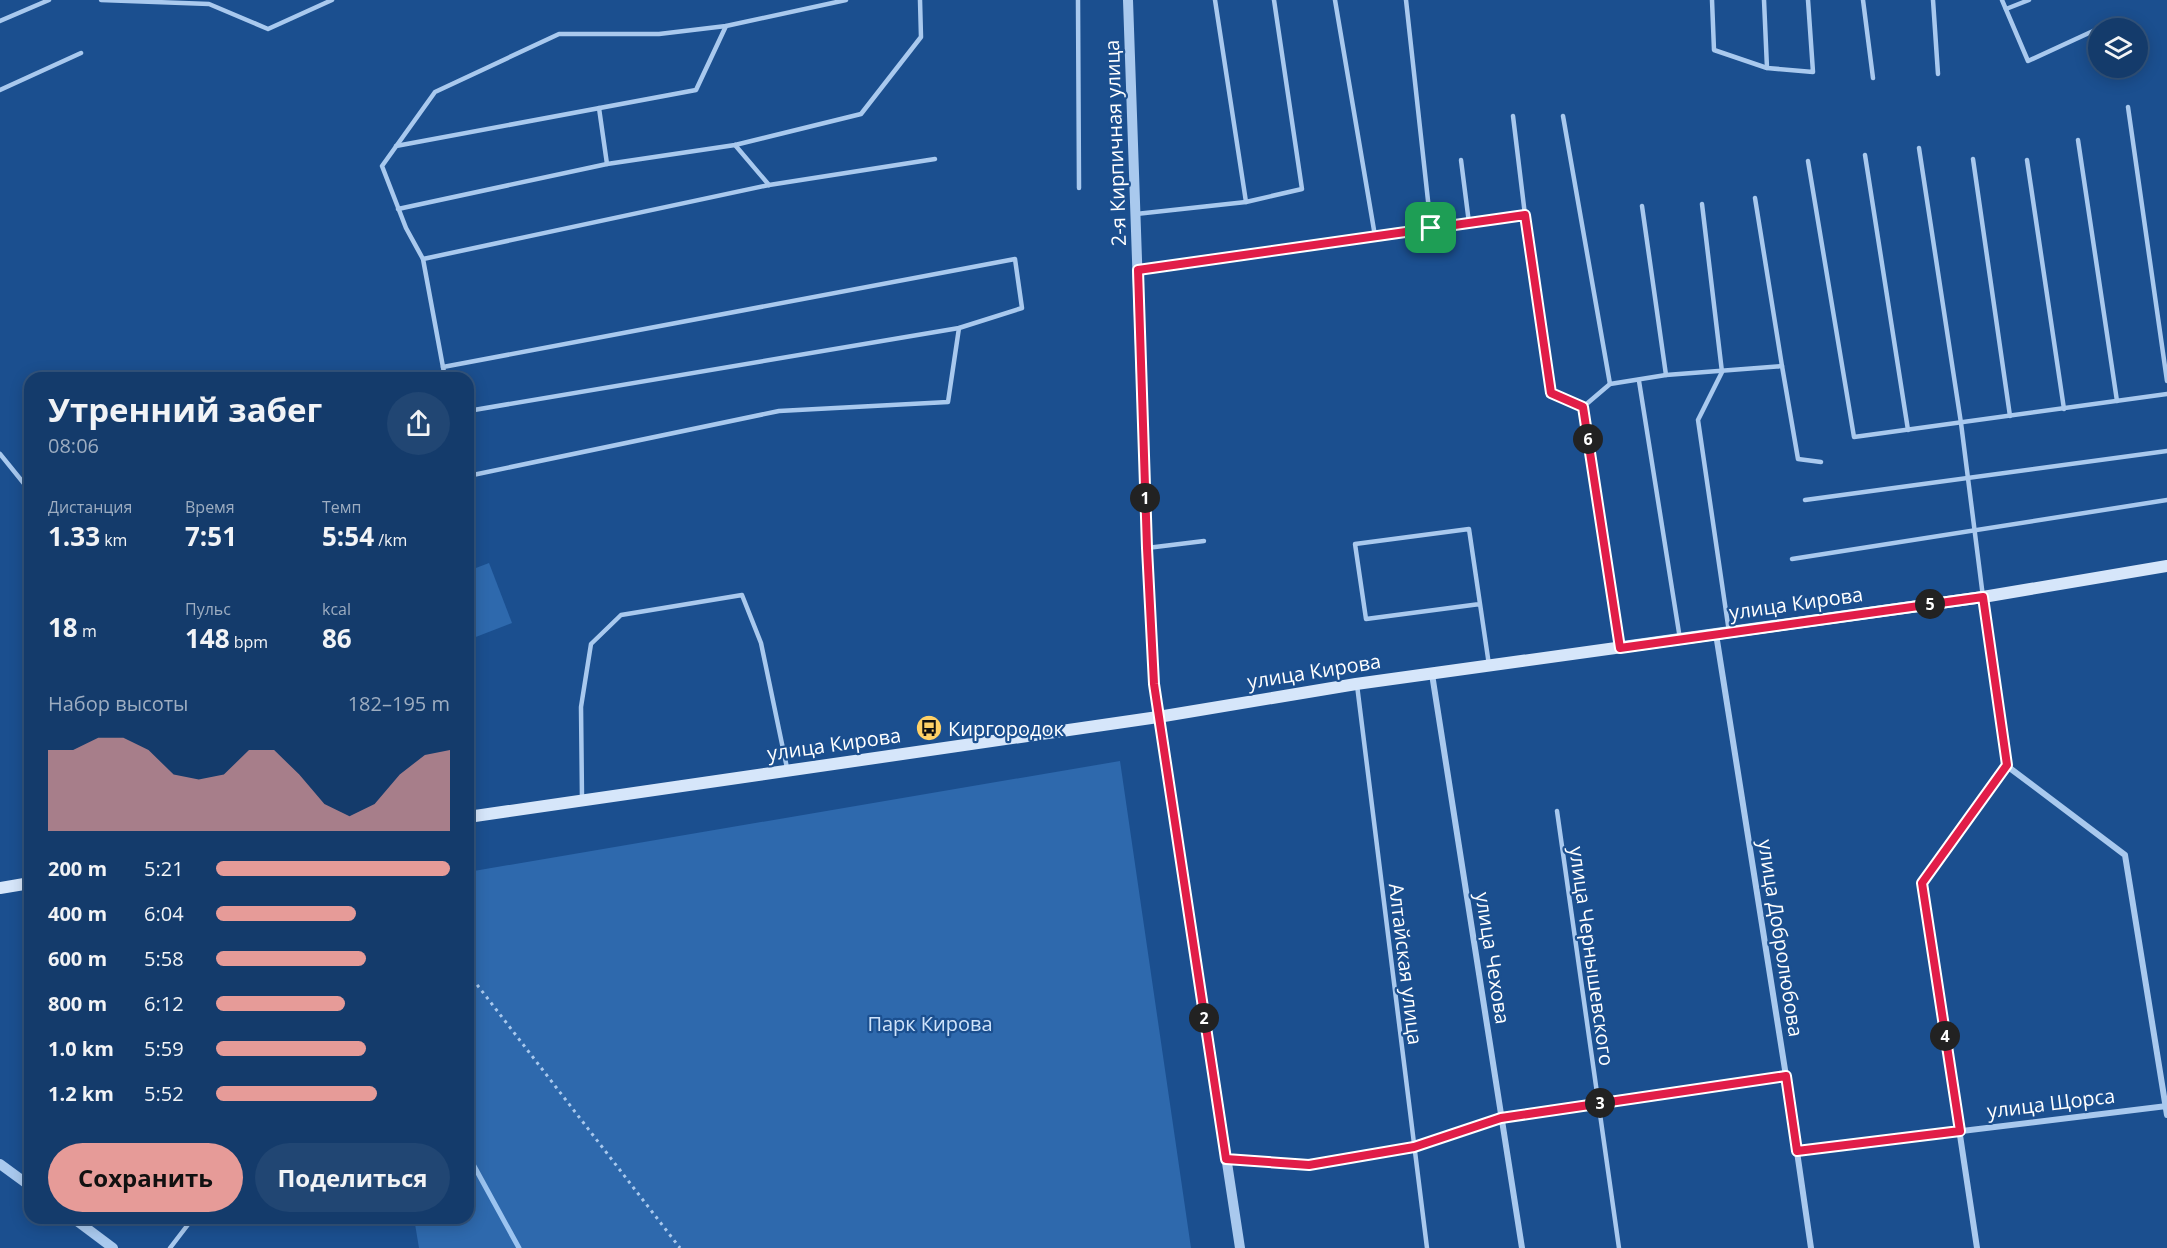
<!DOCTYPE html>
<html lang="ru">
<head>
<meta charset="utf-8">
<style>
	:root { --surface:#143b6b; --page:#214673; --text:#f1f3f6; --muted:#9dadc1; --line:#33557e; --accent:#e69b98 }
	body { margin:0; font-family:"Open Sans",sans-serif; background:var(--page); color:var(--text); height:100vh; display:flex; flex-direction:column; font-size:22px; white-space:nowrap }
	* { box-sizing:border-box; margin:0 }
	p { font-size:20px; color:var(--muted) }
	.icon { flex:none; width:33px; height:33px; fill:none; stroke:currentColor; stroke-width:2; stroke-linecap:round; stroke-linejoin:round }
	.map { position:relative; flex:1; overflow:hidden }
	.sheet { position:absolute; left:24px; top:372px; width:450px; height:852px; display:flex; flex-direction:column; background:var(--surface); border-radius:18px; box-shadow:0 3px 15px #0003,0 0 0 2px var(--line) }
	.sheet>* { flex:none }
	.buttons { position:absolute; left:2088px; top:18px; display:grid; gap:12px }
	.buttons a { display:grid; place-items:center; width:60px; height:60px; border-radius:50%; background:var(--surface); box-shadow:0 3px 15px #0003,0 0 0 2px var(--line); font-size:30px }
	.pin { position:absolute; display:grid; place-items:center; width:51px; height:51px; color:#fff; margin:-26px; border-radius:12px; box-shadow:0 3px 9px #0006 }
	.km { position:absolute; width:30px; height:30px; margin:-15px; border-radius:50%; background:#222; color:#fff; font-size:16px; line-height:30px; text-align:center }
	.round { display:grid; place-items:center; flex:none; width:63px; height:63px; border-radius:32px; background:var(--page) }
	.overview { display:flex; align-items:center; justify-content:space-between; height:102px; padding:0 24px }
	h1 { font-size:33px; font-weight:700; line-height:45px }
	.figures { display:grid; grid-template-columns:repeat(3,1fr); gap:9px; height:102px; padding:6px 24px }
	.figures div { display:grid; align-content:center }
	.figures b { font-size:26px; font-weight:700 }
	.figures small { font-size:16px; font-weight:400 }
	.figures p { font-size:16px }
	.chart { height:168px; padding:12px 24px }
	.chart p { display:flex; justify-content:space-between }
	.chart svg { width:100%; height:108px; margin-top:6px; fill:var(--accent); opacity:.7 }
	.action { display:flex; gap:12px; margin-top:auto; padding:12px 24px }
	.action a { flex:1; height:69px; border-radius:36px; background:var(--accent); color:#111; font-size:24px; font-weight:700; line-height:69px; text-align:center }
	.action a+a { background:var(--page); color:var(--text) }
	ul { padding:0 24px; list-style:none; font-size:20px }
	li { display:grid; grid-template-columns:96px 72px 1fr; align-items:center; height:45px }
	li i { height:15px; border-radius:8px; background:var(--accent) }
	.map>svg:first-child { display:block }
	.green { fill:#2e69ad }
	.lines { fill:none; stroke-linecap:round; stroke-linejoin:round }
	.stream { stroke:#9cc4f0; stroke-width:5 }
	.path { stroke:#a9c9ee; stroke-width:3; stroke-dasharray:3 4.5; stroke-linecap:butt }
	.service { stroke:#a9c9ee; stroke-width:4.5 }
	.minor { stroke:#a9c9ee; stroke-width:6 }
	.tertiary { stroke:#a9c9ee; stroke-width:10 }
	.secondary { stroke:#d6e6fa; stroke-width:12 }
	.route-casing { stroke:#fff; stroke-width:12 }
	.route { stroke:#e11d48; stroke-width:8 }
	.labels { text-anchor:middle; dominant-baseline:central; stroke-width:4.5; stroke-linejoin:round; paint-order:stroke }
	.street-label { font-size:20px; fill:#fff; stroke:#1b4f8f }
	.poi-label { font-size:20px; fill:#fff; stroke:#1b4f8f; text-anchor:start }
	.park-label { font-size:20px; fill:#cfe3fa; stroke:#1b4f8f }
</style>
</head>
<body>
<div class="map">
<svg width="2167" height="1248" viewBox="0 0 2167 1248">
	<rect width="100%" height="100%" fill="#1b4f8f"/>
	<g class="green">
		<polygon points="489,563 512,623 468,640 468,571"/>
		<polygon points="1120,761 1191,1248 419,1248 414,1218 468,1218 468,872"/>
	</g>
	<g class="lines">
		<polyline class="stream" points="468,1155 519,1248"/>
		<polyline class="path" points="468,973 680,1248"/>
		<g class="service">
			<polyline points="101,0 209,4 268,29 332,0"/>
			<polyline points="1078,0 1079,188"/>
			<polyline points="1215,0 1246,202"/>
			<polyline points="1335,0 1375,236"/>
			<polyline points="1406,0 1431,228"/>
			<polyline points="1712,0 1714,50 1767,68 1813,72 1808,0"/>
			<polyline points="1764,0 1767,68"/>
			<polyline points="1863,0 1873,78"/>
			<polyline points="1933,0 1938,74"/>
			<polyline points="2002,0 2028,61 2117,20"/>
			<polyline points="2006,9 2029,0"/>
			<polyline points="0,21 49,0"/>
			<polyline points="0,90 81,53"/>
			<polyline points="2128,107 2167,381"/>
			<polyline points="599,108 607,164 735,145 861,114 921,37 920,0"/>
			<polyline points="1513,116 1525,215 1551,394 1583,407"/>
			<polyline points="1563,116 1610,384"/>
			<polyline points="2078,140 2117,401"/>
			<polyline points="735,145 769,185"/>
			<polyline points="396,146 696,90 726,26"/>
			<polyline points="1919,148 1961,423 1983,597"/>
			<polyline points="1865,155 1908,430"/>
			<polyline points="1973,159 2010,416"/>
			<polyline points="1461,160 1469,223"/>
			<polyline points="2027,160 2064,409"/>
			<polyline points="1808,161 1854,437 2167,394"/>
			<polyline points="1755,198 1782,366"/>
			<polyline points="1702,204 1722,372 1698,420 1729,632"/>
			<polyline points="1642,206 1666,375"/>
			<polyline points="398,209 607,164"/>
			<polyline points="1136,214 1246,202 1302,189 1274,0"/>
			<polyline points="423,259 769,185 935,159"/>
			<polyline points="1138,270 1525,215"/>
			<polyline points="443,367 1015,259 1022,308 959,328 468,411"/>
			<polyline points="445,378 423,259 406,228 382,166 435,92 559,34 659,34 726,26 846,0"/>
			<polyline points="1639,381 1680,639"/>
			<polyline points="0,454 30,491"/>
			<polyline points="468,476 779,411 948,402 959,328"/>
			<polyline points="1805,500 2167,451"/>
			<polyline points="1147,548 1204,541"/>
			<polyline points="1792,559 2167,500"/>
			<polyline points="1480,604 1366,619 1355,544 1469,529 1489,665"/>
			<polyline points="1620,645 1583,407 1610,384 1666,375 1782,366 1798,459 1821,462"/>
			<polyline points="1357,685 1427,1248"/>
			<polyline points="582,798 581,707 591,644 621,615 742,595 761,643 787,768"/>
			<polyline points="1557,811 1619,1248"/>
			<polyline points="1226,1159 1309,1165 1414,1147 1501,1118 1786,1076"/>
			<polyline points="170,1248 193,1218"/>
		</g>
		<g class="minor">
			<polyline points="1983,597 2007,766 2125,855 2167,1115"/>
			<polyline points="1716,634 1786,1076 1811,1248"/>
			<polyline points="1432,674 1522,1248"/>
			<polyline points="1797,1151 2167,1106"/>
			<polyline points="1977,1248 1922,883 2007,766"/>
		</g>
		<g class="tertiary">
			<polyline points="1128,0 1147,548 1154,684 1240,1248"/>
			<polyline points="0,1164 30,1186"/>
			<polyline points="73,1218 113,1248"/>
		</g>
		<g class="secondary">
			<polyline points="468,817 1158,717 1356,684 1983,597 2167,566"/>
			<polyline points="0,888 30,883"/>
		</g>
	</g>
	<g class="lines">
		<g class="route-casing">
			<polygon id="route" points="1525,215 1551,393 1583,407 1620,648 1983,597 2007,765 1922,883 1960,1131 1797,1151 1786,1076 1501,1118 1414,1147 1309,1165 1226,1159 1154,684 1147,548 1138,270"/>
		</g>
		<use href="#route" class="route"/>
	</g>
	<defs>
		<g id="bus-disc" transform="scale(1.35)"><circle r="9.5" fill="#ffd166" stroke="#1b4f8f"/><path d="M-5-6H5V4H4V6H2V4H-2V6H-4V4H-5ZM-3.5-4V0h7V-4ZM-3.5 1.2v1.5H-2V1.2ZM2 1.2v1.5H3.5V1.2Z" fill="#111"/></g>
	</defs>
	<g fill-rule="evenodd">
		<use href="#bus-disc" x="929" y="728"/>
	</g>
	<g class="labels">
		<g class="street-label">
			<text transform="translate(1115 143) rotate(-92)">2-я Кирпичная улица</text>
			<text transform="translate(1796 603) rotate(-8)">улица Кирова</text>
			<text transform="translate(1314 671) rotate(-9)">улица Кирова</text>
			<text transform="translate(834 744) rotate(-8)">улица Кирова</text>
			<text transform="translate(1781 938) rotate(81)">улица Добролюбова</text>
			<text transform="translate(1592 956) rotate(82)">улица Чернышевского</text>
			<text transform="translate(1493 958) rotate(81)">улица Чехова</text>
			<text transform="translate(1406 964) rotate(83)">Алтайская улица</text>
			<text transform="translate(2051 1103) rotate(-7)">улица Щорса</text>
		</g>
		<g class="poi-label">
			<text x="948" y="728">Киргородок</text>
		</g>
		<g class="park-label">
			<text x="930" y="1023">Парк Кирова</text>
		</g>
	</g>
</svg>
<div class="buttons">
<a><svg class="icon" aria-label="layers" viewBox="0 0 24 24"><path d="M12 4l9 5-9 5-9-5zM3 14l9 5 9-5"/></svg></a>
</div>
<div class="pin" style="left:1431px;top:228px;background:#1e9e55"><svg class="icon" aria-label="arrive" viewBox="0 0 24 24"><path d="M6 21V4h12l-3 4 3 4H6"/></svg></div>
<b class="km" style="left:1145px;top:498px">1</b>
<b class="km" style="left:1204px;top:1018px">2</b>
<b class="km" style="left:1600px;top:1103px">3</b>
<b class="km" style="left:1945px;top:1036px">4</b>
<b class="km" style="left:1930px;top:604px">5</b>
<b class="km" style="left:1588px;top:439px">6</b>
<section class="sheet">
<div class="overview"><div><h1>Утренний забег</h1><p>08:06</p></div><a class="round"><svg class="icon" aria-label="share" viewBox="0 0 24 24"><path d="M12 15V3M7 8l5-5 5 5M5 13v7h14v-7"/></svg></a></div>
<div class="figures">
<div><p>Дистанция</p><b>1.33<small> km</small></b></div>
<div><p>Время</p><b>7:51</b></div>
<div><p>Темп</p><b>5:54<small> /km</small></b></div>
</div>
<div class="figures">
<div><b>18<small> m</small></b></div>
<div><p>Пульс</p><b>148<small> bpm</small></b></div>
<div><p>kcal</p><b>86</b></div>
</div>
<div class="chart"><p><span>Набор высоты</span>182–195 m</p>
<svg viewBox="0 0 160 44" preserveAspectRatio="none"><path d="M0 44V11L10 11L20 6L30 6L40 11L50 21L60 23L70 21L80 11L90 11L100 21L110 33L120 38L130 33L140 21L150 13L160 11V44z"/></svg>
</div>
<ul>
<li><b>200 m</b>5:21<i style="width:100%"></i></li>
<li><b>400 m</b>6:04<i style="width:60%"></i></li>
<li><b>600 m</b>5:58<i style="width:64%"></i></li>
<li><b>800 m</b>6:12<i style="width:55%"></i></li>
<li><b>1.0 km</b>5:59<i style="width:64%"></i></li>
<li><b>1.2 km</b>5:52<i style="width:69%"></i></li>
</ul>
<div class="action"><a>Сохранить</a><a>Поделиться</a></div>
</section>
</div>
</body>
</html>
